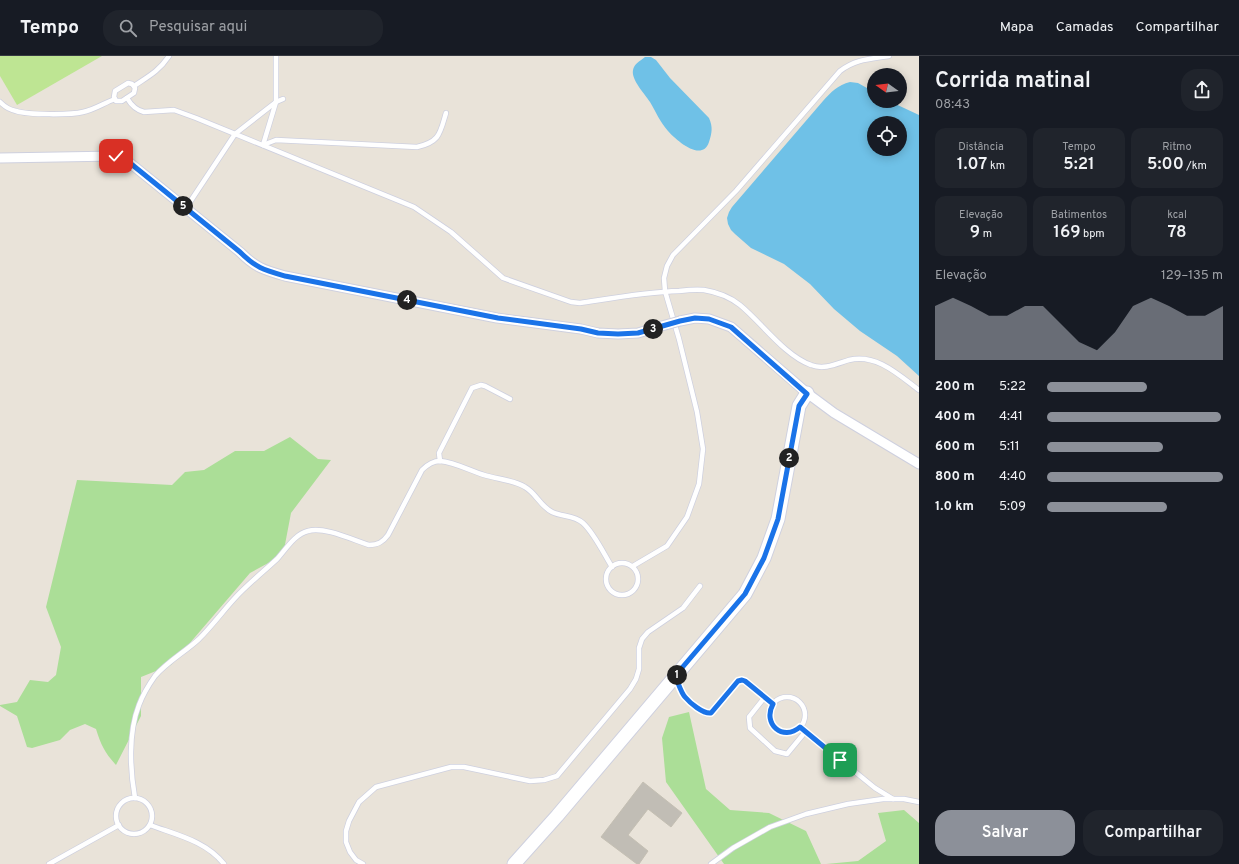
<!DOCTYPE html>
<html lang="pt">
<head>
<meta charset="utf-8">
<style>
	:root { --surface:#171b24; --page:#20242c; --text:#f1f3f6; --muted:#9ea1a6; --line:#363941; --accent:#8c9099 }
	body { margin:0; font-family:Overpass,sans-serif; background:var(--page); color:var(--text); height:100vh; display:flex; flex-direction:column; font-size:15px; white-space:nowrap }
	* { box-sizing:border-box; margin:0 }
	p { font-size:13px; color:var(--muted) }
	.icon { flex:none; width:22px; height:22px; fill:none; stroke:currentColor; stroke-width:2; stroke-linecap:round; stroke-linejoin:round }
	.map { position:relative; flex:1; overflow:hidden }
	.details { display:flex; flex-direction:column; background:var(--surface); width:320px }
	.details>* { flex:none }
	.needle { width:26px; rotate:284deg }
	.tools { position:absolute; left:867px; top:12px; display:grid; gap:8px }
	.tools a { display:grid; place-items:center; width:40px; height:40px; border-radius:50%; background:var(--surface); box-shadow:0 2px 10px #0003; font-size:20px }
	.pin { position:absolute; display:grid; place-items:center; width:34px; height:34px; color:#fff; margin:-17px; border-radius:8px; box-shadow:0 2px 6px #0006 }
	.km { position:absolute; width:20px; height:20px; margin:-10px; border-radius:50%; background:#222; color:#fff; font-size:11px; line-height:20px; text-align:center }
	.round { display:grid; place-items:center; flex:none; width:42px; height:42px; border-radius:16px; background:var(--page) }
	.head { display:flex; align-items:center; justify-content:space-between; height:68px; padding:0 16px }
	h1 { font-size:22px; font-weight:600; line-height:30px }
	.stats { display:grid; grid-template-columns:repeat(3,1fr); gap:6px; height:68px; padding:4px 16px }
	.stats div { display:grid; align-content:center; border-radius:10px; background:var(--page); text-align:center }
	.stats b { font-size:17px; font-weight:600 }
	.stats small { font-size:11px; font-weight:400 }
	.stats p { font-size:11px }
	.chart { height:112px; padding:8px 16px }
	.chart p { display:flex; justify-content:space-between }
	.chart svg { width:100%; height:72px; margin-top:4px; fill:var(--accent); opacity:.7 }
	.action { display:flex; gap:8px; margin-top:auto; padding:8px 16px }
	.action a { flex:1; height:46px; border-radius:16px; background:var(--accent); color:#fff; font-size:16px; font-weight:600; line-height:46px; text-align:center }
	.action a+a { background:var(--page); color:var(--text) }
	ul { padding:0 16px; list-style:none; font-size:13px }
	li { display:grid; grid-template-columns:64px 48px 1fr; align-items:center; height:30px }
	li i { height:10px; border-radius:5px; background:var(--accent) }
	header { display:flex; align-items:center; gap:24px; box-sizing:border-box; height:56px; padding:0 20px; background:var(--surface); border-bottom:1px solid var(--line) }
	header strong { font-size:19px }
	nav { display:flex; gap:22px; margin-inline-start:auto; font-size:14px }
	.search { width:280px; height:36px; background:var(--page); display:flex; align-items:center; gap:10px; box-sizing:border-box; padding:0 14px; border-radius:16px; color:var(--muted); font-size:15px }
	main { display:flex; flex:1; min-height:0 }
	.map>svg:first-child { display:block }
	.green { fill:#abde97 }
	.pitch { fill:#bee593 }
	.water { fill:#6fc1e7; fill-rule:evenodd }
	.building { fill:#c1bdb5; stroke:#c4bfb3 }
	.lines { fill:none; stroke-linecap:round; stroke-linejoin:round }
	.lane-casing { stroke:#ced0df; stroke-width:6 }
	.street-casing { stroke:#ced0df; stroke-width:11 }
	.secondary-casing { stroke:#ced0df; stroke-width:15 }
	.lane { stroke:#fff; stroke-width:4.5 }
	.street { stroke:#fff; stroke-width:9 }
	.secondary { stroke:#fff; stroke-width:13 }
	.street-bridge-casing { stroke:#ced0df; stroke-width:11; stroke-linecap:butt }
	.street-bridge { stroke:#fff; stroke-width:9 }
	.route-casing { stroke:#fff; stroke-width:8 }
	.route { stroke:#1a73e8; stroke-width:5 }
</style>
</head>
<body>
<header>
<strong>Tempo</strong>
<div class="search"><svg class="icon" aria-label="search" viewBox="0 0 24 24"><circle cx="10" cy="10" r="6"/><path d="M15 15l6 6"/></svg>Pesquisar aqui</div>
<nav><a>Mapa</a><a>Camadas</a><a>Compartilhar</a></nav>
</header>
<main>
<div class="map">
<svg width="919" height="808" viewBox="0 0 919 808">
	<rect width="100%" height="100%" fill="#e9e3d9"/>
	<g class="green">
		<path d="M290 381 318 403 331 404 291 457 283 499 250 517 171 609 141 621V660L116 709C105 697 101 689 96 673L85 668 70 674 60 684 32 692 27 691 17 660 0 650V649L17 646 30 624 48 626 56 619 61 591 46 551 77 424 172 429 185 416 204 414 235 395H264Z"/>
		<polygon points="689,656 706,733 730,754 769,757 806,775 821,808 724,808 666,726 662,682 669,661"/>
		<polygon points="904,754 919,767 919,808 826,808 858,805 886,785 878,757"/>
	</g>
	<polygon class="pitch" points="0,0 102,0 17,49 0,20"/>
	<g class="water">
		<path d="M645 1H651L656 4 670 22 709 62C713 71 712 77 709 86 702 107 676 84 668 75 660 66 656 56 650 46 645 38 631 24 633 14 634 8 640 5 645 1Z"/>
		<path d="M850 26 858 27 874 36V45H889L919 59V320L897 300 860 275 834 253 810 228 784 208 751 192 735 178 731 174 728 168 727 162 729 156 732 151 823 45C831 36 838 29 850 26ZM874 67H900V93H874Z"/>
	</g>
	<polygon class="building" points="643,726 682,757 671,771 648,753 628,779 648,795 639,808 637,808 601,781"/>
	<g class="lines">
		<g class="lane-casing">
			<g id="lane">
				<polygon points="128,27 132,28 135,32 134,37 122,45 116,45 114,41 115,35"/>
				<path d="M134 30C149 20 159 15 169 0"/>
				<path d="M127 42C131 49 136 54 144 56L174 54 196 62 414 151 451 176 503 222 571 246 580 247C613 242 646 236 679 235 687 234 696 233 704 234 716 236 730 241 740 249 761 266 785 300 811 309 824 314 836 308 849 304 876 297 899 319 919 334"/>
				<path d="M0 46C4 50 10 54 16 55 28 59 71 59 83 56 94 54 104 47 115 43"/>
				<path d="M263 89 276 84 417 91C440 86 440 77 446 57"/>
				<polyline points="263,89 276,46 276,0"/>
				<polyline points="186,152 235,78 276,46 283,43"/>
				<polyline points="440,405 439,397 472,332 481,329 485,330 510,343"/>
				<circle cx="622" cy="523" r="16"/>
				<path d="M633 510 667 490 687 461 699 428 703 393 697 356 679 283 665 235 664 222 667 210 673 199 736 135 840 15C856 3 870 3 889 0"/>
				<polyline points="676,621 684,640 703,656 707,658 711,657 738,625 742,624 745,625 773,648"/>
				<polyline points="765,641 749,661 750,672 775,695 787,698 806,675"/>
				<circle cx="787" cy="659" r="18"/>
				<polyline points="800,671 875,732 893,743"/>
				<path d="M135 742C130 714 128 677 139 649 142 641 150 627 155 620 168 605 185 596 199 583 212 570 223 555 235 542 248 528 263 516 277 503 286 493 295 478 308 475 324 470 353 484 369 489 378 489 383 486 388 479L422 414C427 409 433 405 440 405 454 406 471 415 484 419 497 423 514 424 525 431 536 437 540 450 552 456 562 461 574 459 583 467 594 477 604 498 612 511"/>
				<circle cx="134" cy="760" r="18"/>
				<path d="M150 769C177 779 206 785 224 808"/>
				<polyline points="49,808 119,769"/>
				<polyline points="363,808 356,804 350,796 346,786 346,775 349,765 359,746 376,731 451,711 464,711 530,725 544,724 557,720 630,633 636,623 639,613 639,592 642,583 648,576 683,552 700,530"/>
				<polyline points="711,808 733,792 770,771 806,758 848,748 883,743 904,743 919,746"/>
			</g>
		</g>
		<g class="street-casing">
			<g id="street">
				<path d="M0 102 116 100 130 107 240 196C256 212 264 214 285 220L497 262 581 273 598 277 618 278 638 277 658 271"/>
				<polyline points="680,265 695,262 709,263 731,271 807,337 834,357 919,408"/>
			</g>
		</g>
		<g class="secondary-casing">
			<polyline id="secondary" points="514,808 557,760 745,538 764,502 778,463 799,350 807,337"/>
		</g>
		<use href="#lane" class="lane"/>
		<use href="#street" class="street"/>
		<use href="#secondary" class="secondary"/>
		<g class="street-bridge-casing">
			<polyline id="street-bridge" points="658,271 680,265"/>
		</g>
		<use href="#street-bridge" class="street-bridge"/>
	</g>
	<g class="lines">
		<g class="route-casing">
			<path id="route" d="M116 100 130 107 240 196C256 212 264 214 285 220L498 262 581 273 598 277 618 278 638 277 680 265 695 262 709 263 731 271 807 338 799 350 778 463 764 502 745 538 675 620C678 626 681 637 685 641 690 647 703 658 711 657L738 625 742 624 745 625 773 648C762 668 783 686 800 671L840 704"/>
		</g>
		<use href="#route" class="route"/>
	</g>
</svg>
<div class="tools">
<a><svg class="needle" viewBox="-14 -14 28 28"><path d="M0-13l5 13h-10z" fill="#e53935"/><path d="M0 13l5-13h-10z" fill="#9ea1a6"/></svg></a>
<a><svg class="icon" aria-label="locate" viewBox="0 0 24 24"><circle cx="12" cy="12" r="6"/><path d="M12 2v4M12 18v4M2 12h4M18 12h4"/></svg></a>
</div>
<div class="pin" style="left:840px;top:704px;background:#1e9e55"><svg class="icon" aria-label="arrive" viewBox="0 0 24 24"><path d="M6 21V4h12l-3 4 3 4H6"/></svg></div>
<div class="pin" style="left:116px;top:100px;background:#d93025"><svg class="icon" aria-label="check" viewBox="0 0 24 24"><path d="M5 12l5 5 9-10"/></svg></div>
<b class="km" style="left:677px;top:619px">1</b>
<b class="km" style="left:789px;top:402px">2</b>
<b class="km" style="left:653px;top:273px">3</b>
<b class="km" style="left:407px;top:244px">4</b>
<b class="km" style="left:183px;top:150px">5</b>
</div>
<section class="details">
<div class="head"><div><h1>Corrida matinal</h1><p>08:43</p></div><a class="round"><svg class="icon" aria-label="share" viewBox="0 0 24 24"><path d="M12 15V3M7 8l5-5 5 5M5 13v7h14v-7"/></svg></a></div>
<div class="stats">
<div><p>Distância</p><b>1.07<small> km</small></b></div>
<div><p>Tempo</p><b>5:21</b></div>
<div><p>Ritmo</p><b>5:00<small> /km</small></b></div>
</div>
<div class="stats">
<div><p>Elevação</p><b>9<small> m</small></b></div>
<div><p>Batimentos</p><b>169<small> bpm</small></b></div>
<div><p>kcal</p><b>78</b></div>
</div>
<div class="chart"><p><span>Elevação</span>129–135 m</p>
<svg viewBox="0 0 160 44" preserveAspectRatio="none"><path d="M0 44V11L10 6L20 11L30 17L40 17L50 11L60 11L70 22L80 33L90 38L100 27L110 11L120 6L130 11L140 17L150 17L160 11V44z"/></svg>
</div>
<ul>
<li><b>200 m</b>5:22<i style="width:57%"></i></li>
<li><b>400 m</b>4:41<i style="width:99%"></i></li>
<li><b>600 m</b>5:11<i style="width:66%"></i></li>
<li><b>800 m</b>4:40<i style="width:100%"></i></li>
<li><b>1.0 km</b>5:09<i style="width:68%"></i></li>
</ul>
<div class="action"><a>Salvar</a><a>Compartilhar</a></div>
</section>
</main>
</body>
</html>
